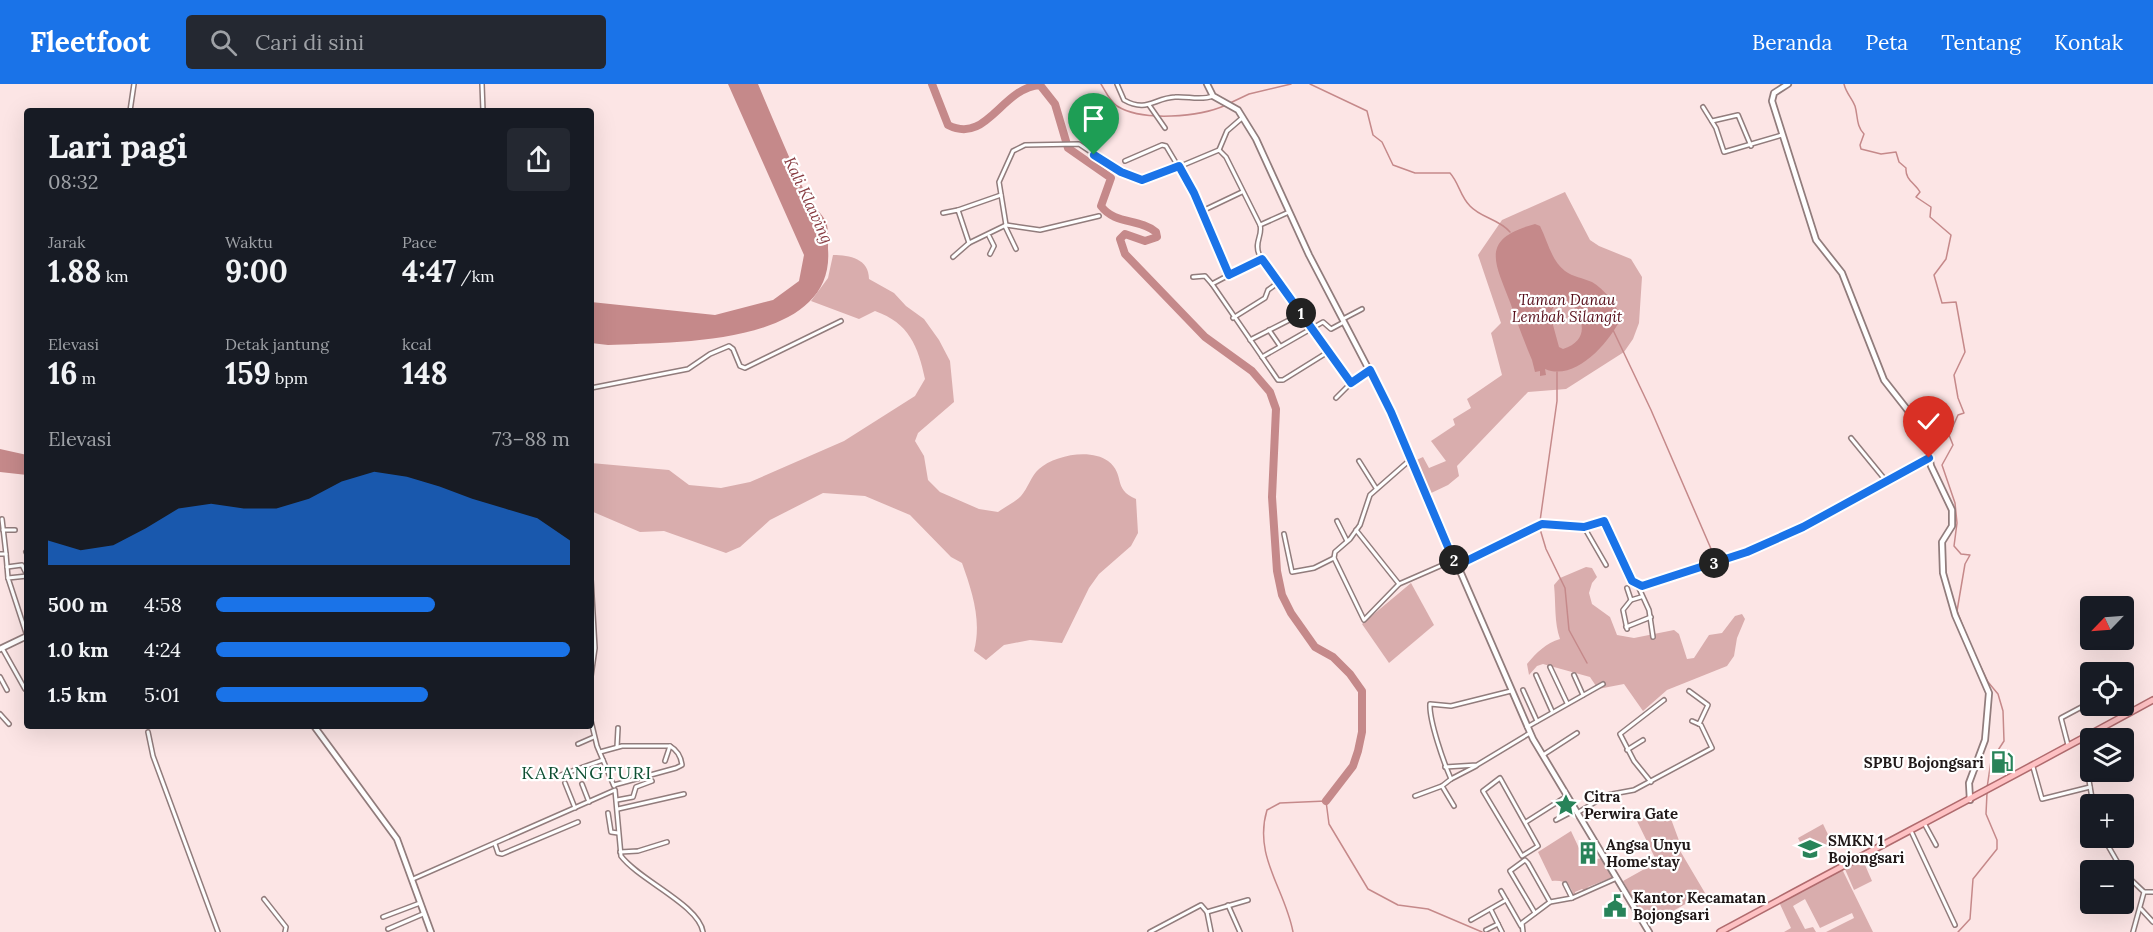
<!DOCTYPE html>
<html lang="id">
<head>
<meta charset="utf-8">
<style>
	:root { --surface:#171b24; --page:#242831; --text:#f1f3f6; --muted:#9ea1a6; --accent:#1a73e8 }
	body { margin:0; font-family:Lora,serif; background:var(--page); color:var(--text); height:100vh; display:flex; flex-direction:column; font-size:22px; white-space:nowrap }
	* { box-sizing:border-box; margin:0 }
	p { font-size:20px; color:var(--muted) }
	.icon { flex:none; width:33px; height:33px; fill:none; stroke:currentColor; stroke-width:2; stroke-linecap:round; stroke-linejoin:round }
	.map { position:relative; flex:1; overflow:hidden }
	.details { position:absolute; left:24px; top:24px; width:570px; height:621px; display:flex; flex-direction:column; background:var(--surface); border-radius:6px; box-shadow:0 6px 24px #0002 }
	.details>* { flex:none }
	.needle { width:39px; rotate:245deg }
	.fabs { position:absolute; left:2080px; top:512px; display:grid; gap:12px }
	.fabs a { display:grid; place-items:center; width:54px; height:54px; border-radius:6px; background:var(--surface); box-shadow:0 6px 24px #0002; font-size:30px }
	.pin { position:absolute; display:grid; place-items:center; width:51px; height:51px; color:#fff; margin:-62px -26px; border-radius:50% 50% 50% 0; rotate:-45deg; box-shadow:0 0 6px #0007 }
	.pin .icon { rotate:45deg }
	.km { position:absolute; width:30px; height:30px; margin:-15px; border-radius:50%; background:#222; color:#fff; font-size:16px; line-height:30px; text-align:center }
	.round { display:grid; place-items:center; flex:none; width:63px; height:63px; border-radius:6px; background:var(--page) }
	.headline { display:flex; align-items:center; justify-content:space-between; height:102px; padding:0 24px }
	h1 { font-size:33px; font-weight:700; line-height:45px }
	.metrics { display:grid; grid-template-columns:repeat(3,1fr); gap:9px; height:102px; padding:6px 24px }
	.metrics div { display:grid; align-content:center }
	.metrics b { font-size:30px; font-weight:700 }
	.metrics small { font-size:16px; font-weight:400 }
	.metrics p { font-size:16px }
	.chart { height:168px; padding:12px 24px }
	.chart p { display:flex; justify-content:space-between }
	.chart svg { width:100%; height:108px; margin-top:6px; fill:var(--accent); opacity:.7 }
	ul { padding:0 24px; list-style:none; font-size:20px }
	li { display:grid; grid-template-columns:96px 72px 1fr; align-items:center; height:45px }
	li i { height:15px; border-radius:8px; background:var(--accent) }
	header { display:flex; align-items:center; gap:36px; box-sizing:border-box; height:84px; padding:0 30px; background:var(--accent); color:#fff }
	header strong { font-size:28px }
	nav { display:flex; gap:33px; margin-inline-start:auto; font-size:21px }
	.search { width:420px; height:54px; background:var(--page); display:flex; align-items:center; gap:15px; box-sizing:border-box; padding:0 21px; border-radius:6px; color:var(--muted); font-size:22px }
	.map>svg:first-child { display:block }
	.green { fill:#d9adad }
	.water { fill:#c5898a; fill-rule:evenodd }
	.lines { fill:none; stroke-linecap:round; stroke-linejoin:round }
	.stream { stroke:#c5898a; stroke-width:1.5 }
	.river { stroke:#c5898a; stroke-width:8 }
	.street-casing { stroke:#917c7c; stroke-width:6 }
	.secondary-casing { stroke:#917c7c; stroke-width:8 }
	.primary-casing { stroke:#b06b6e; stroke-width:8 }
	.street { stroke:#fff; stroke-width:3 }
	.secondary { stroke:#fff; stroke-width:4.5 }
	.primary { stroke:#fec1c3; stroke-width:5 }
	.route-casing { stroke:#fff; stroke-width:12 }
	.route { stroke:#1a73e8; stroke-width:8 }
	.labels { text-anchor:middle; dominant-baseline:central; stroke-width:4.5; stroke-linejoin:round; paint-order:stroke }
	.park-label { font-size:15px; font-style:italic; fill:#560d19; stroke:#fff }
	.poi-label { font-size:15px; font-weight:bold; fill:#211919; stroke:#fff; text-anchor:start }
	.water-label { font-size:16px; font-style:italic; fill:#873b41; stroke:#fff }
	.quarter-label { font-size:18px; letter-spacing:1.5px; fill:#0e4f32; stroke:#fff }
</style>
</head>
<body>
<header>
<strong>Fleetfoot</strong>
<div class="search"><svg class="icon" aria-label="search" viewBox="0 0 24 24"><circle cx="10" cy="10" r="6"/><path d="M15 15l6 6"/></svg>Cari di sini</div>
<nav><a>Beranda</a><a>Peta</a><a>Tentang</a><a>Kontak</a></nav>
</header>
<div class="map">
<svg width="2153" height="848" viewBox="0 0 2153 848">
	<rect width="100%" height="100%" fill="#fce5e5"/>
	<g class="green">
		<polygon points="1565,108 1590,156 1599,162 1631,175 1642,193 1639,239 1633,255 1624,268 1566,305 1528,308 1457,382 1459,392 1448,401 1427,411 1412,378 1423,373 1429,384 1446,377 1431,357 1455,341 1453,335 1471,324 1467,315 1502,291 1491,249 1501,239 1478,171 1502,136"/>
		<path d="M833 171C850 171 869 175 869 195L894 209 906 222 924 235 939 256 950 277 954 318 918 349 915 357 924 372 928 396 940 408 979 425 998 428C1005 423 1015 418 1021 412 1028 404 1031 392 1039 385 1054 371 1091 364 1108 377 1126 391 1112 405 1136 415L1138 449 1131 462 1099 490 1089 504 1062 559 1030 556 1004 561 986 576 974 567C982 537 972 507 962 479L951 473 910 431 865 412 823 409 770 436 740 463 726 469 664 447 640 448 591 427V379L669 386 689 401 721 404 750 398 844 357 915 312 925 295C918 262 909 239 875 227L859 235 811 217 828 194Z"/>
		<path d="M1586 483 1592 484 1597 493 1592 499 1589 509 1592 520 1610 533 1617 551 1634 554 1674 546 1679 550 1687 575 1694 574 1709 551 1722 549 1735 532 1742 530 1745 535 1737 554 1734 572 1727 582 1667 606 1643 627 1624 600 1598 605 1590 593 1543 580 1537 582 1529 591 1527 580C1536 569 1546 559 1560 555 1554 538 1556 520 1554 501L1560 494Z"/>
		<polygon points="1411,499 1434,541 1389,579 1362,540"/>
		<polygon points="1663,726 1671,735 1681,762 1679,765 1705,809 1648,841 1623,797 1657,778 1637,737"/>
		<polygon points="1823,740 1832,759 1807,772 1798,754"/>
		<path d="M1571 747 1585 777 1603 774 1613 793 1588 803 1586 808 1582 805 1575 808 1577 815H1573C1574 803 1565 795 1552 797L1538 768Z"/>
		<polygon points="1862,774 1872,797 1854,806 1844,783"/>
		<polygon points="1842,785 1873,848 1826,848 1854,834 1852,829 1820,844 1805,815 1793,822 1805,845 1813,843 1816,848 1784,848 1791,844 1779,818"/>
	</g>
	<g class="water">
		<path d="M728 0H758C774 38 790 76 807 113 811 122 822 128 826 138 829 145 828 157 828 165 836 263 672 258 608 261L591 259V218L715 231 773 216 799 197 804 171Z"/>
		<path d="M1535 140 1540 142C1548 158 1551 176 1565 187 1573 193 1583 194 1592 198 1604 205 1617 221 1621 234 1609 259 1575 298 1545 285L1546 291 1540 292V287L1535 288 1532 276C1524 257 1517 238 1510 218 1495 178 1479 155 1535 140ZM1557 216 1572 220C1585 238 1588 257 1563 265L1559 263 1550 230Z"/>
		<polygon points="0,365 27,371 27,391 0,388"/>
	</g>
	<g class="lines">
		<g class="stream">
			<path d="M1101 0C1106 8 1109 16 1117 22 1142 38 1200 33 1226 21"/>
			<path d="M1310 0 1367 27 1373 51 1382 58 1393 81 1415 89H1450C1459 99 1460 112 1470 122 1481 134 1499 135 1510 148"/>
			<path d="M1844 0C1846 9 1852 14 1855 22 1858 32 1856 42 1864 50L1860 61 1861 65 1881 70 1896 68 1899 78 1906 84C1905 96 1915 99 1920 108L1916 113 1931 123 1930 133 1951 151 1946 175 1934 191 1942 219 1956 218 1965 268 1954 291 1958 314 1964 329 1958 331 1949 351 1953 361 1942 381 1955 419 1957 439 1954 462 1961 470 1970 471 1965 480 1957 527 1970 560 1988 598 1998 610 2003 627 2004 657 1991 677 1987 704"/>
			<polyline points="1040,1 1043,0"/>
			<polyline points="1230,19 1249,10 1291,0"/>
			<polyline points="1613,246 1651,326 1715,474"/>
			<polyline points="1540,437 1557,317 1557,288"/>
			<polyline points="1540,445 1546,465 1565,504 1569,546 1587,579"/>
			<path d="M1293 848C1285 805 1253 772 1267 726L1280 719 1326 717 1329 740 1368 805 1398 821 1428 825 1482 848"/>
			<polyline points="1958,848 1970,835 1973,795 1997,765 1997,756 1986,730 1987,709"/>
		</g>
		<path class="river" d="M932 0 948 41C987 61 1001 4 1040 1L1055 20 1068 64 1111 94 1101 122C1115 141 1139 134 1156 148L1157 153 1145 157 1125 150 1120 155 1125 170 1205 253 1252 287 1270 308 1276 325 1272 413 1277 487 1282 511 1291 529 1315 563 1333 573 1350 590 1362 607V648L1358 667 1353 682 1326 717"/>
		<g class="street-casing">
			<g id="street">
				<polyline points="482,0 483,27"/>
				<path d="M1117 0 1124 16C1147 29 1154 14 1175 13 1188 12 1200 17 1213 12"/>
				<polyline points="1149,21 1165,44"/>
				<polyline points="1703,23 1716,44 1724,68 1782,51"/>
				<polyline points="130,27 134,0"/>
				<polyline points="1712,37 1738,31 1751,62"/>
				<polyline points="1219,66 1227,47 1242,34"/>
				<polyline points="1125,77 1162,61 1166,62 1194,109 1229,191 1262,175"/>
				<polyline points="958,126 1001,111"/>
				<polyline points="1200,128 1242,108"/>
				<polyline points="943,129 958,126 969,159"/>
				<polyline points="1006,141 1040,146 1099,132"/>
				<path d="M1260 141C1263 151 1254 158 1259 170L1351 299 1369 287"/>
				<polyline points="1005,142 1016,165"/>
				<polyline points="989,152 994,162 990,170"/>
				<polyline points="953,173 969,159 1006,141 999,98 1013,67 1025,61 1079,60 1121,88 1145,97 1219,66 1226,73 1260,141 1289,128"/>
				<polyline points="1193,193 1205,192 1212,200 1278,296 1283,296 1328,268"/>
				<polyline points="1212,200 1229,191"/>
				<polyline points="1233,234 1265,214 1268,206 1279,198"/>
				<polyline points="1343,235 1362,225"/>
				<polyline points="1269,246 1280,262"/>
				<polyline points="1250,256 1301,230"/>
				<polyline points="1262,273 1323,238 1331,245 1344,238"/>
				<polyline points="591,304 688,285 710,270 729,262 733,265 740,282 745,284 841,237"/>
				<polyline points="1336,314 1351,299"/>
				<polyline points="1851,354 1887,398"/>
				<polyline points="1411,375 1370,411 1360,441 1350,455 1335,468 1334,474 1364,536 1399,500 1454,476"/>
				<polyline points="1359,377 1376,404"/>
				<polyline points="2,435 6,470"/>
				<polyline points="1337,437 1347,457"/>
				<polyline points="1584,443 1606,481"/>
				<polyline points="3,446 15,446"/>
				<polyline points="1356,446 1399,500"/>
				<polyline points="1284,450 1292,488 1314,484 1334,474"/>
				<polyline points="26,468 27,470"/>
				<polyline points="0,470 6,470 8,494"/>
				<polyline points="1457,481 1542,440 1584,443 1605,437 1624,482 1638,502 1649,526 1653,553"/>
				<polyline points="7,483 22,481 27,491"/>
				<polyline points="27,492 8,494 27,552"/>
				<polyline points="591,495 595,564 591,592"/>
				<polyline points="1638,502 1747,468 1834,428 1928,374"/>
				<polyline points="1627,504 1631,516"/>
				<polyline points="1626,543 1651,533"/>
				<polyline points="1627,545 1623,526 1631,516 1641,513"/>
				<polyline points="2,564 25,605"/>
				<polyline points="1550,583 1567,619"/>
				<polyline points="1536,591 1552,627"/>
				<polyline points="1574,591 1583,611"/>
				<polyline points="0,593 7,606"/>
				<polyline points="1523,606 1537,637"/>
				<polyline points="1689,607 1708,621 1699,640"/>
				<polyline points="0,630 9,640"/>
				<polyline points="591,637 597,662 614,702"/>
				<polyline points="1527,643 1603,600"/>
				<polyline points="148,648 153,672 218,848"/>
				<polyline points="2082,655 2093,720"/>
				<polyline points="578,660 594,653"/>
				<polyline points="2068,661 2061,634 2091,618"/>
				<polyline points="617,663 618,644"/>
				<polyline points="1627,666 1643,656"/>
				<path d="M600 668 622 662H670C677 666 681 673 682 681L676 684 614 701"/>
				<polyline points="1543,671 1577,649"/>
				<polyline points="665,677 670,662"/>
				<polyline points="1445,683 1477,681 1530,649"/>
				<polyline points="2033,683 2042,715 2090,703"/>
				<polyline points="558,692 603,676"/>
				<polygon points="1500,694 1538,762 1522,772 1483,707"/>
				<polyline points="1451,695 1476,682"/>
				<polyline points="1651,698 1634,677 1620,650 1664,616"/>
				<polyline points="565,699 575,724"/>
				<polyline points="582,700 589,718"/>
				<polyline points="1442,702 1454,722"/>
				<path d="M1415 712 1442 702 1451 695C1444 679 1429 637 1430 620L1451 622 1511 607"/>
				<polyline points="617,716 633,713 636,703 652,697"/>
				<polyline points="618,725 684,710"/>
				<polyline points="608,729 611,748 618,749"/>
				<polyline points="1577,729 1607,711 1634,706 1712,664 1701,641 1692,637"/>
				<polyline points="1556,736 1575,726"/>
				<polyline points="1526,738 1567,712"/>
				<polyline points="1924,739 1936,761"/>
				<polyline points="1911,747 1955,841"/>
				<polyline points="2103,753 2122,786"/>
				<polyline points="495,760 498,769 502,770 578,738"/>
				<polyline points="620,768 638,767 667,758"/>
				<polyline points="2124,789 2144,808 2133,848"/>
				<path d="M413 795 615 706 621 772C639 796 699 821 703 848"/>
				<polyline points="1565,800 1572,814"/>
				<polyline points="1501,807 1521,842"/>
				<polyline points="2144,808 2153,808"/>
				<polyline points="264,815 286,843 285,848"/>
				<polyline points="1228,821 1240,848"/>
				<polyline points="2141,825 2153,838"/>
				<polyline points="1491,826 1502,848"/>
				<polyline points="1207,828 1248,816"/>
				<polyline points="1535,829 1510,787 1525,776 1528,779 1550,818"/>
				<polyline points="383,833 420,819"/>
				<polyline points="1471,836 1506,816"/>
				<polyline points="388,845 423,830"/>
				<polyline points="1486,846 1498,840"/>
				<polyline points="1150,848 1201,821 1207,828 1211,848"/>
				<polyline points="1523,848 1522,839 1550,818 1572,814 1617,794"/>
			</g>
		</g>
		<g class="secondary-casing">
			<g id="secondary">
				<polyline points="1207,0 1213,12 1238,26 1256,55 1309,171 1391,328 1533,655 1649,848"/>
				<polyline points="1788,0 1774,9 1772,17 1816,156 1842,189 1884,296 1924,347 1931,382 1952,426 1952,442 1942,458 1943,489 1955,531 1989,609 1985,656 1969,699 1970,716"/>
				<polyline points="0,565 27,552"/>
				<polyline points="314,642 397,755 431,848"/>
			</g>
		</g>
		<g class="primary-casing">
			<path id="primary" d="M1720 848C1864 770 2009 695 2153 616"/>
		</g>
		<use href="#street" class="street"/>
		<use href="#secondary" class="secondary"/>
		<use href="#primary" class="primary"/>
	</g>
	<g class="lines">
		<g class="route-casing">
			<polyline id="route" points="1094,71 1121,88 1142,96 1179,82 1194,109 1229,191 1262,175 1351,299 1370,286 1391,328 1456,482 1542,440 1584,443 1604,437 1632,497 1642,502 1747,468 1803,443 1929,374"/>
		</g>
		<use href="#route" class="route"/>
	</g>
	<defs>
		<g id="fuel-bare" transform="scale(1.8)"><path d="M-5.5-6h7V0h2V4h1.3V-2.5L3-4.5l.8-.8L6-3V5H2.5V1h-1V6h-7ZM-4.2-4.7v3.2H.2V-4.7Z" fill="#288359" stroke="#fff" stroke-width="2.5" paint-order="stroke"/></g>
		<g id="sight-bare" transform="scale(1.8)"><path d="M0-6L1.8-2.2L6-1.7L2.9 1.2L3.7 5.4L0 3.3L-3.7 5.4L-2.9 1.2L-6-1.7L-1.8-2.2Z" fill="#288359" stroke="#fff" stroke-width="2.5" paint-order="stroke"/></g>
		<g id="school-bare" transform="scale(1.8)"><path d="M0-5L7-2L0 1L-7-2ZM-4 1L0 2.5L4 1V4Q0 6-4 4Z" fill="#288359" stroke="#fff" stroke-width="2.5" paint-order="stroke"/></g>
		<g id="building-bare" transform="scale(1.8)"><path d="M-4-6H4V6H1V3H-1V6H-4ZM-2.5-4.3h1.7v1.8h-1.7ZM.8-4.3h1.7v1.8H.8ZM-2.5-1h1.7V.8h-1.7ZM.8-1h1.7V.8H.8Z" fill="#288359" stroke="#fff" stroke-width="2.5" paint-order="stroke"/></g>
		<g id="civic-bare" transform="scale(1.8)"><path d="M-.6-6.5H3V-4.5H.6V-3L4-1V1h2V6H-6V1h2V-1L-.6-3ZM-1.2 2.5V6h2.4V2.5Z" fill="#288359" stroke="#fff" stroke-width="2.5" paint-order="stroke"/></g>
	</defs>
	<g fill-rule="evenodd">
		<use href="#fuel-bare" x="2002" y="678"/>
		<use href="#sight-bare" x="1566" y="721"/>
		<use href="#school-bare" x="1810" y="765"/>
		<use href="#building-bare" x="1588" y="769"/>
		<use href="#civic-bare" x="1615" y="822"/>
	</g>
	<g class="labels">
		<g class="park-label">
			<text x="1567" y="215">Taman Danau<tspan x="1567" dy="17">Lembah Silangit</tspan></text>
		</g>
		<g class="poi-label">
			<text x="1984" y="678" text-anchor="end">SPBU Bojongsari</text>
			<text x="1584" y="712">Citra<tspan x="1584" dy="17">Perwira Gate</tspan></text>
			<text x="1828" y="756">SMKN 1<tspan x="1828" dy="17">Bojongsari</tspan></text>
			<text x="1606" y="760">Angsa Unyu<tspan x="1606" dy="17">Home'stay</tspan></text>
			<text x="1633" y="813">Kantor Kecamatan<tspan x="1633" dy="17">Bojongsari</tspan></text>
		</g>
		<g class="water-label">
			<text transform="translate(809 116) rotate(65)">Kali Klawing</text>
		</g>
		<g class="quarter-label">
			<text x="587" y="688">KARANGTURI</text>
		</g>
	</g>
</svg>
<div class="fabs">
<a><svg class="needle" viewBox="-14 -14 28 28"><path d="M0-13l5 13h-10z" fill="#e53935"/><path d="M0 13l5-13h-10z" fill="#9ea1a6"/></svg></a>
<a><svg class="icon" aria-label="locate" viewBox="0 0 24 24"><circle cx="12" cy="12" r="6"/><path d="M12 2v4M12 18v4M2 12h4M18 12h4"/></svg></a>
<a><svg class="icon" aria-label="layers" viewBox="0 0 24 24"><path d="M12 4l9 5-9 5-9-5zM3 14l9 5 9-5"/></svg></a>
<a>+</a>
<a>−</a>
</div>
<div class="pin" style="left:1094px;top:71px;background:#1e9e55"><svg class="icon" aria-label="arrive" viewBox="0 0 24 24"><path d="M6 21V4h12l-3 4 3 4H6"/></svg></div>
<div class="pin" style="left:1929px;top:374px;background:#d93025"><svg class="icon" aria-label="check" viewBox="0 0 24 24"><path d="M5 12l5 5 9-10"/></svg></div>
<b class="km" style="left:1301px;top:229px">1</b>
<b class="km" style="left:1454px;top:476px">2</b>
<b class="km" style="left:1714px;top:479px">3</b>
<section class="details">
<div class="headline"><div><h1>Lari pagi</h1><p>08:32</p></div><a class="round"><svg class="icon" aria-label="share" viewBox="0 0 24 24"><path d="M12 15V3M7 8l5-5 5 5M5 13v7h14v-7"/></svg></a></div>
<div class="metrics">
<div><p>Jarak</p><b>1.88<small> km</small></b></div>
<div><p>Waktu</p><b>9:00</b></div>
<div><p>Pace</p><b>4:47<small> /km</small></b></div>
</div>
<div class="metrics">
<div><p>Elevasi</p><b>16<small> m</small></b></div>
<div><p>Detak jantung</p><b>159<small> bpm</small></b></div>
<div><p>kcal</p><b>148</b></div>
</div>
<div class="chart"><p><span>Elevasi</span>73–88 m</p>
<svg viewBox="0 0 160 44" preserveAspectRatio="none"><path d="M0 44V34L10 38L20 36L30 29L40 21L50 19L60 21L70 21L80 17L90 10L100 6L110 8L120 12L130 17L140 21L150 25L160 34V44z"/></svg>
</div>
<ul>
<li><b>500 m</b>4:58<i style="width:62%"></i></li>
<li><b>1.0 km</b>4:24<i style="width:100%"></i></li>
<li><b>1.5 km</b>5:01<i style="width:60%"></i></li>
</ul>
</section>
</div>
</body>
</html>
